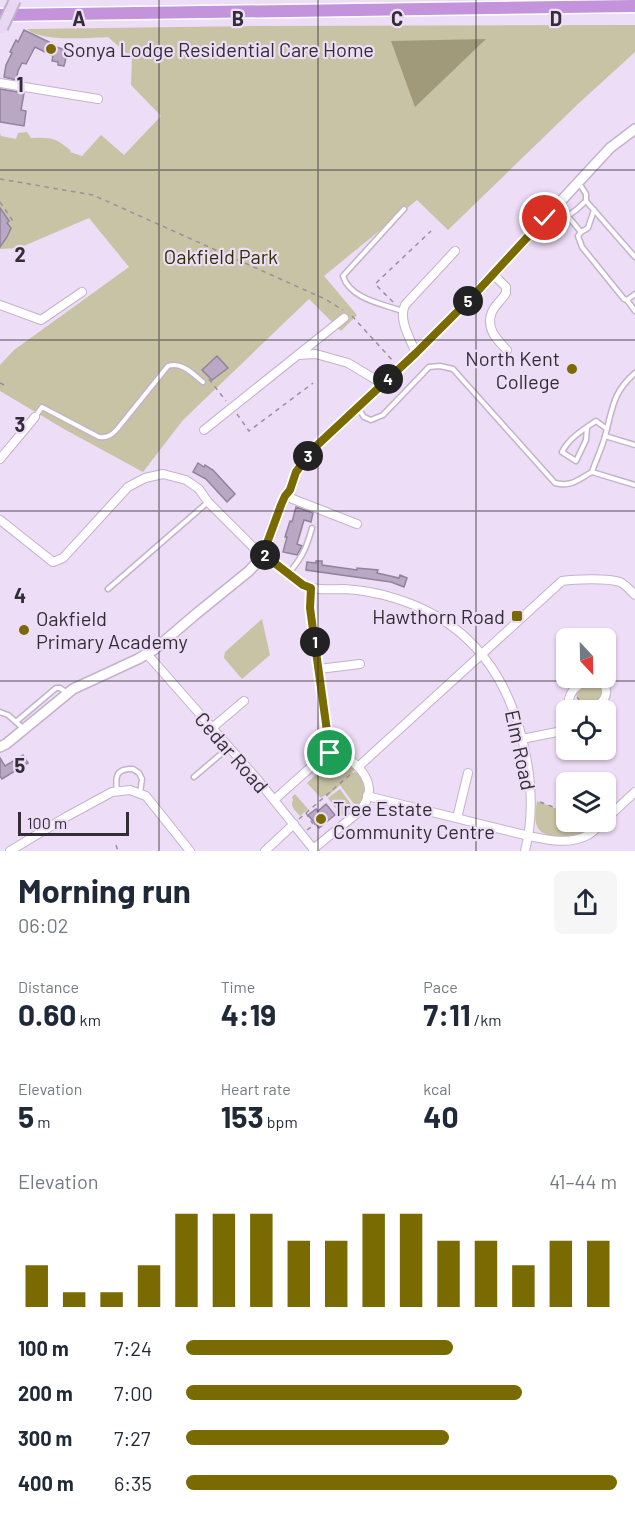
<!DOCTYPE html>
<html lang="en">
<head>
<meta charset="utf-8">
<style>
	:root { --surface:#fff; --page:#f6f6f7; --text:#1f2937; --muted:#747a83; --accent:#7a6a02 }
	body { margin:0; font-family:Barlow,sans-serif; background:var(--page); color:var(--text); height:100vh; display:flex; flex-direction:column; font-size:22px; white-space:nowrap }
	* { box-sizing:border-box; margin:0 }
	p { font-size:20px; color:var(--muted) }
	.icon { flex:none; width:33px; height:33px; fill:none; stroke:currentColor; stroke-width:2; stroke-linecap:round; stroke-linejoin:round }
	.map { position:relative; height:851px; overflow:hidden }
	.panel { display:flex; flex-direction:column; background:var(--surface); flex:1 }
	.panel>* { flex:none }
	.needle { width:39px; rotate:158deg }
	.fabs { position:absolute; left:556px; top:628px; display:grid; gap:12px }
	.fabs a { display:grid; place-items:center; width:60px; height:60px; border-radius:9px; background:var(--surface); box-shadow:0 2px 4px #0004; font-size:30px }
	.scale { position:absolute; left:18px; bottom:15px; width:111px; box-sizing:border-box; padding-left:6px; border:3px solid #332d36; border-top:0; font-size:16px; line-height:21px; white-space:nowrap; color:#332d36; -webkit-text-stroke:4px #edddf6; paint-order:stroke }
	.pin { position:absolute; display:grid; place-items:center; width:51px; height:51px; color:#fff; margin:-26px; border:3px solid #fff; border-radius:50%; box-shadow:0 2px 6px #0007 }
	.km { position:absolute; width:30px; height:30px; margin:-15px; border-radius:50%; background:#222; color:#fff; font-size:16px; line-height:30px; text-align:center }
	.round { display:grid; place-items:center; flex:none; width:63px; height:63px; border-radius:9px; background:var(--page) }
	.headline { display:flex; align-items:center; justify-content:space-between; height:102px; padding:0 18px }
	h1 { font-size:33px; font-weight:700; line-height:45px }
	.metrics { display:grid; grid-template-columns:repeat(3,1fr); gap:9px; height:102px; padding:6px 18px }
	.metrics div { display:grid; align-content:center }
	.metrics b { font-size:30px; font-weight:700 }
	.metrics small { font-size:16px; font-weight:400 }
	.metrics p { font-size:16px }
	.chart { height:168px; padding:12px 18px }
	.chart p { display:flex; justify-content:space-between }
	.chart svg { width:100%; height:108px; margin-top:6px; stroke:var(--accent); stroke-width:6 }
	ul { padding:0 18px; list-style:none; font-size:20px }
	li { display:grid; grid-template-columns:96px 72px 1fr; align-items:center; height:45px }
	li i { height:15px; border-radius:8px; background:var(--accent) }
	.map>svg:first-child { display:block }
	.green { fill:#c8c3a4 }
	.water { fill:#a09a7a }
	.building { fill:#baa7c4; stroke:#92839a; stroke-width:1.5 }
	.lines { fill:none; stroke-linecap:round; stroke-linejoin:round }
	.service-casing { stroke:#c2b3cb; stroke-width:7 }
	.minor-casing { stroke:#c2b3cb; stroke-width:10 }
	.tertiary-casing { stroke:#c2b3cb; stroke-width:12 }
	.trunk-casing { stroke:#fff; stroke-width:15 }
	.path { stroke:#9a8fa1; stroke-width:1.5; stroke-dasharray:4.5 4.5; stroke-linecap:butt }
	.service { stroke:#fff; stroke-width:4 }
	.minor { stroke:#fff; stroke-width:8 }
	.tertiary { stroke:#fff; stroke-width:9 }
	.trunk { stroke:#c393dc; stroke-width:12 }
	.secondary-bridge-casing { stroke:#c2b3cb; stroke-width:14; stroke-linecap:butt }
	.secondary-bridge { stroke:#e8d6f2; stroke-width:10 }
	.route-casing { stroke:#fff; stroke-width:12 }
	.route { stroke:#7a6a02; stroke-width:8 }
	.grid { fill:none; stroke:#332d36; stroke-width:1.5; stroke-opacity:0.55 }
	.poi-dot { fill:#7a6a02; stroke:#edddf6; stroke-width:2 }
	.labels { text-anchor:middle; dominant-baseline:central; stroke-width:4.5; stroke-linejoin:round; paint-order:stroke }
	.poi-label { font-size:20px; fill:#332d36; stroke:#edddf6; text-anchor:start }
	.park-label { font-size:20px; fill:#342d02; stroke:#edddf6 }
	.street-label { font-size:20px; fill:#332d36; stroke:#edddf6 }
	.grid-label { font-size:20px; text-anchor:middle; font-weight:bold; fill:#332d36; stroke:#edddf6; stroke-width:4.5; stroke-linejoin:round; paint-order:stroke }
</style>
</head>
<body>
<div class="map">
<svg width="635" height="851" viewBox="0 0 635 851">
	<rect width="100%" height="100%" fill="#edddf6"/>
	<g class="green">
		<path d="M635 25V52L578 104 448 230 417 200 324 276 357 315 341 331 309 299 183 420 143 472 64 429 0 391V365L14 350 129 267 89 218 19 248 0 249V242L3 243 11 228 7 223 9 221 0 208V133L1 136 16 139 18 133 27 132 31 138C50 137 57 138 71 151L70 152 82 156 101 135 124 155 161 116 131 85 132 58 108 37C89 38 41 42 27 29L256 26Z"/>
		<polygon points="262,619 270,655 242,679 224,658 225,652"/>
		<polygon points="591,680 602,684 604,696 588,711 574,692"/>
		<path d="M345 764 356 769 352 772 353 773 357 771C366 783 367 796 357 808L340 785 327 797 325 795 321 798 307 783 322 769 330 777Z"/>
		<polygon points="340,789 353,807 341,816 328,798"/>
		<path d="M295 794 308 809 300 816C297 812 292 809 292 803 293 798 294 803 292 797Z"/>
		<path d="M537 801 567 813V822H590L594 824C590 828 587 831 582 833 571 837 542 840 537 826 534 819 536 808 537 801Z"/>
	</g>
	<polygon class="water" points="486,39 415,107 391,41"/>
	<g class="building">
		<polygon points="24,30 53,44 53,46 66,50 65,54 67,54 64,66 58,65 58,62 52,61 53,56 35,47 26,64 22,63 18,71 16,80 4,77 6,65 12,53 10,52 16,40 18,42"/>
		<polygon points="0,89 24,93 21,110 26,111 24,126 0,122"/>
		<polygon points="0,208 9,221 7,223 11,228 7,237 0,247"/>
		<polygon points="217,356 228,368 212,380 202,370"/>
		<polygon points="198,463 204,467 205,465 213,470 235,494 227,502 206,479 193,472"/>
		<polygon points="296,507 313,513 311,522 304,520 297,544 302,546 297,555 283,552 287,537 285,537 290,521 292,522"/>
		<polygon points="316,561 322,561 322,565 357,570 357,568 378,570 377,573 399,578 400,575 407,578 404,587 391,582 306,570 307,562 316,563"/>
		<polygon points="23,755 28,763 2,779 0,776 0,758 5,766"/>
		<polygon points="326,804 335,815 319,828 308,815 316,809 318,811"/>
	</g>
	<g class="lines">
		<g class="service-casing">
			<g id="service">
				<polyline points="586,201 635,257"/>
				<polyline points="555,208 569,215 576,210 586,201 586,194 579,183"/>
				<polyline points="566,214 581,232 578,236 582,247 624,299 627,300 635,294"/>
				<polyline points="581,232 588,228 594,210"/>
				<polyline points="627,300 635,311"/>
				<path d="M402 311C383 304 350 299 343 276L404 209"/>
				<path d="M358 408 364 417 371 420 383 415 429 367 440 366 453 369 555 483C572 487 577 480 592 472L635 485"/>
				<path d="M35 417 42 407 99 437C108 438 112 435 118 428L168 366C181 361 193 374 203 382"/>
				<path d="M587 428 586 440 576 461 562 452C569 438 584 429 596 421L607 429"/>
				<polyline points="605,436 635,445"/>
				<path d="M592 472C596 460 602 448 605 436 613 408 612 393 635 373"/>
				<path d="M289 573C303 556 306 549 312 528"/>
				<polyline points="108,589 208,502"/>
				<polyline points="0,712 8,715 24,729"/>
				<polyline points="17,721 56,688 60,688 67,693"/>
				<polyline points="194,777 228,748"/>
				<path d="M117 791C115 777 116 768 133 769L139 773 142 779 140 793"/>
			</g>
		</g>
		<g class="minor-casing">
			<g id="minor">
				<polyline points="0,83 98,99"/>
				<path d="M493 274 506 287V293C502 300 495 305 492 312 485 328 497 340 507 350"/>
				<polyline points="0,305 41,320 82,292"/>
				<path d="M416 353C410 339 398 319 405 305L455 251"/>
				<polyline points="298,355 316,354 348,363 383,384"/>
				<polyline points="204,430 344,318"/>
				<polyline points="0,459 35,417"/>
				<polyline points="285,496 357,524"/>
				<path d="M0 520 53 562 63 558 128 487 145 478 163 474 186 480 199 489 208 502 256 550 304 585C316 591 331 589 344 589 361 590 378 593 394 598 468 620 508 674 524 747 532 782 534 816 525 851"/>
				<polyline points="311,588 310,608 330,756"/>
				<polyline points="147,654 257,779 315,851"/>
				<polyline points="319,669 360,664"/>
				<path d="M572 711C562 695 579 681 594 679L604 684C611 697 600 704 591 711"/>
				<polyline points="212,728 244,701"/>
				<polyline points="522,739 567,730"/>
				<path d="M358 767 562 581C574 579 609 578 620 582 626 585 630 590 635 595"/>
				<path d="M367 796 529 836C548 840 570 845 588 835 594 832 598 826 603 822"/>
				<path d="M274 800 321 758C328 757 336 755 344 758 356 761 369 777 369 790 369 798 364 805 360 811L313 849"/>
				<polyline points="457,818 468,773"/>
				<polyline points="606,819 635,792"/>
				<polyline points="10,851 66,817 112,792 130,790 146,796 190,851"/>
				<polyline points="265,851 294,824"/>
			</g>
		</g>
		<g class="tertiary-casing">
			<polyline id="tertiary" points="0,747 6,744 73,689 138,659 155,649 196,614 249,571 259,560 265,549 281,505 285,496 290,490 296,472 313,449 416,353 474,295 610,148 635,129"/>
		</g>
		<g class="trunk-casing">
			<polyline id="trunk" points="0,15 635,6"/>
		</g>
		<g class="path">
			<polyline points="0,179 93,195 325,299 343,310"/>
			<polyline points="0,202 13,221"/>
			<polyline points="393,302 375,284 431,231"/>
			<polyline points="352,316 393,361"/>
			<polyline points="209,379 226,401"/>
			<polyline points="0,383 8,387"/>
			<polyline points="237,414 249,431 313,383"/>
			<polyline points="577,697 585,708"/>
			<polyline points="540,802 567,812"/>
			<polyline points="306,813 313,824"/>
			<polyline points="299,819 352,773"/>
			<polyline points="307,830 315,824"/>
			<polyline points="116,845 118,851"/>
		</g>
		<use href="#service" class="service"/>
		<use href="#minor" class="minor"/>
		<use href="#tertiary" class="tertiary"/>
		<use href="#trunk" class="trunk"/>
		<g class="secondary-bridge-casing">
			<polyline id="secondary-bridge" points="2,28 15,0"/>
		</g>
		<use href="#secondary-bridge" class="secondary-bridge"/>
	</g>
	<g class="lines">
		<g class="route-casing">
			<polyline id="route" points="330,753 310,608 311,588 303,585 263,554 281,505 285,496 290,490 296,472 313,449 416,353 474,295 545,218"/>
		</g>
		<use href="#route" class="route"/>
	</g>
	<path class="grid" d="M159 0V851M318 0V851M476 0V851M0 170H635M0 340H635M0 511H635M0 681H635"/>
	<g class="poi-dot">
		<circle cx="51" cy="49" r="6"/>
		<circle cx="572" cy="369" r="6"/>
		<rect x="511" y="610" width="12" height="12" rx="3"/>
		<circle cx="24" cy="630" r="6"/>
		<circle cx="321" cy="819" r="6"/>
	</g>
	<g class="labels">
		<g class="poi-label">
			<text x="63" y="49">Sonya Lodge Residential Care Home</text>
			<text x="560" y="358" text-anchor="end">North Kent<tspan x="560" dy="23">College</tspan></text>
			<text x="505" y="616" text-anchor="end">Hawthorn Road</text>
			<text x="36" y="618">Oakfield<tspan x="36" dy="23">Primary Academy</tspan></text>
			<text x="333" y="808">Tree Estate<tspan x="333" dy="23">Community Centre</tspan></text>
		</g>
		<g class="park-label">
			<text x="221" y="256">Oakfield Park</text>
		</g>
		<g class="street-label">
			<text transform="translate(521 750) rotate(78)">Elm Road</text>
			<text transform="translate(232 752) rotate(49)">Cedar Road</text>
		</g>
	</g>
	<g class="grid-label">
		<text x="79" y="26">A</text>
		<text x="238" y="26">B</text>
		<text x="397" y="26">C</text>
		<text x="556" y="26">D</text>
		<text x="20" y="92">1</text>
		<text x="20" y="262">2</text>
		<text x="20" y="432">3</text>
		<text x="20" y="603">4</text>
		<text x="20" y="773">5</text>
	</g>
</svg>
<div class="fabs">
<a><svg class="needle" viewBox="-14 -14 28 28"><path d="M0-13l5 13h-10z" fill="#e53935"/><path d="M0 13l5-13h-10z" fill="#747a83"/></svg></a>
<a><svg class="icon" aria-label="locate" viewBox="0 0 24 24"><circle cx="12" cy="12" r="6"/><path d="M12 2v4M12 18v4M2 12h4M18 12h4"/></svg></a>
<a><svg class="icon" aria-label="layers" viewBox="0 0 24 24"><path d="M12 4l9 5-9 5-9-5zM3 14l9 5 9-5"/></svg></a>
</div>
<div class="scale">100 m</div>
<div class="pin" style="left:330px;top:753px;background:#1e9e55"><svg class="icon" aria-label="arrive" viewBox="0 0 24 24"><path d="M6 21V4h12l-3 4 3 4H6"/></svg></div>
<div class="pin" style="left:545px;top:218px;background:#d93025"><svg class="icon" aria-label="check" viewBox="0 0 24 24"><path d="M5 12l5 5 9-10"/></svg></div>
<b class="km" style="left:315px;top:642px">1</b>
<b class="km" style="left:265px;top:555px">2</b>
<b class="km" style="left:308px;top:456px">3</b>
<b class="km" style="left:388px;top:379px">4</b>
<b class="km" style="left:468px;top:301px">5</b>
</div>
<section class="panel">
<div class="headline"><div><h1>Morning run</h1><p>06:02</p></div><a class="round"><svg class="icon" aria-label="share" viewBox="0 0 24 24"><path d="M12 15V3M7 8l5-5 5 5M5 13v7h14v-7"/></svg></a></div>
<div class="metrics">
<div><p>Distance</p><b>0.60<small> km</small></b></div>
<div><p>Time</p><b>4:19</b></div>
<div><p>Pace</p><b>7:11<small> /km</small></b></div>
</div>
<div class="metrics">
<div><p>Elevation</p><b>5<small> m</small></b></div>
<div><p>Heart rate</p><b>153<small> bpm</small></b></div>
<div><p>kcal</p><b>40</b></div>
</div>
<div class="chart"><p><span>Elevation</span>41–44 m</p>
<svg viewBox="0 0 160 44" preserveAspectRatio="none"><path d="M5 44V27M15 44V38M25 44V38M35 44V27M45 44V6M55 44V6M65 44V6M75 44V17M85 44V17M95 44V6M105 44V6M115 44V17M125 44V17M135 44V27M145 44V17M155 44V17"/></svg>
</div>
<ul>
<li><b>100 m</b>7:24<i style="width:62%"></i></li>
<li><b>200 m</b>7:00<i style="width:78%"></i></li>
<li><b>300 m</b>7:27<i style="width:61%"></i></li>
<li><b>400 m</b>6:35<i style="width:100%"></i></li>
</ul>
</section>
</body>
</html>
